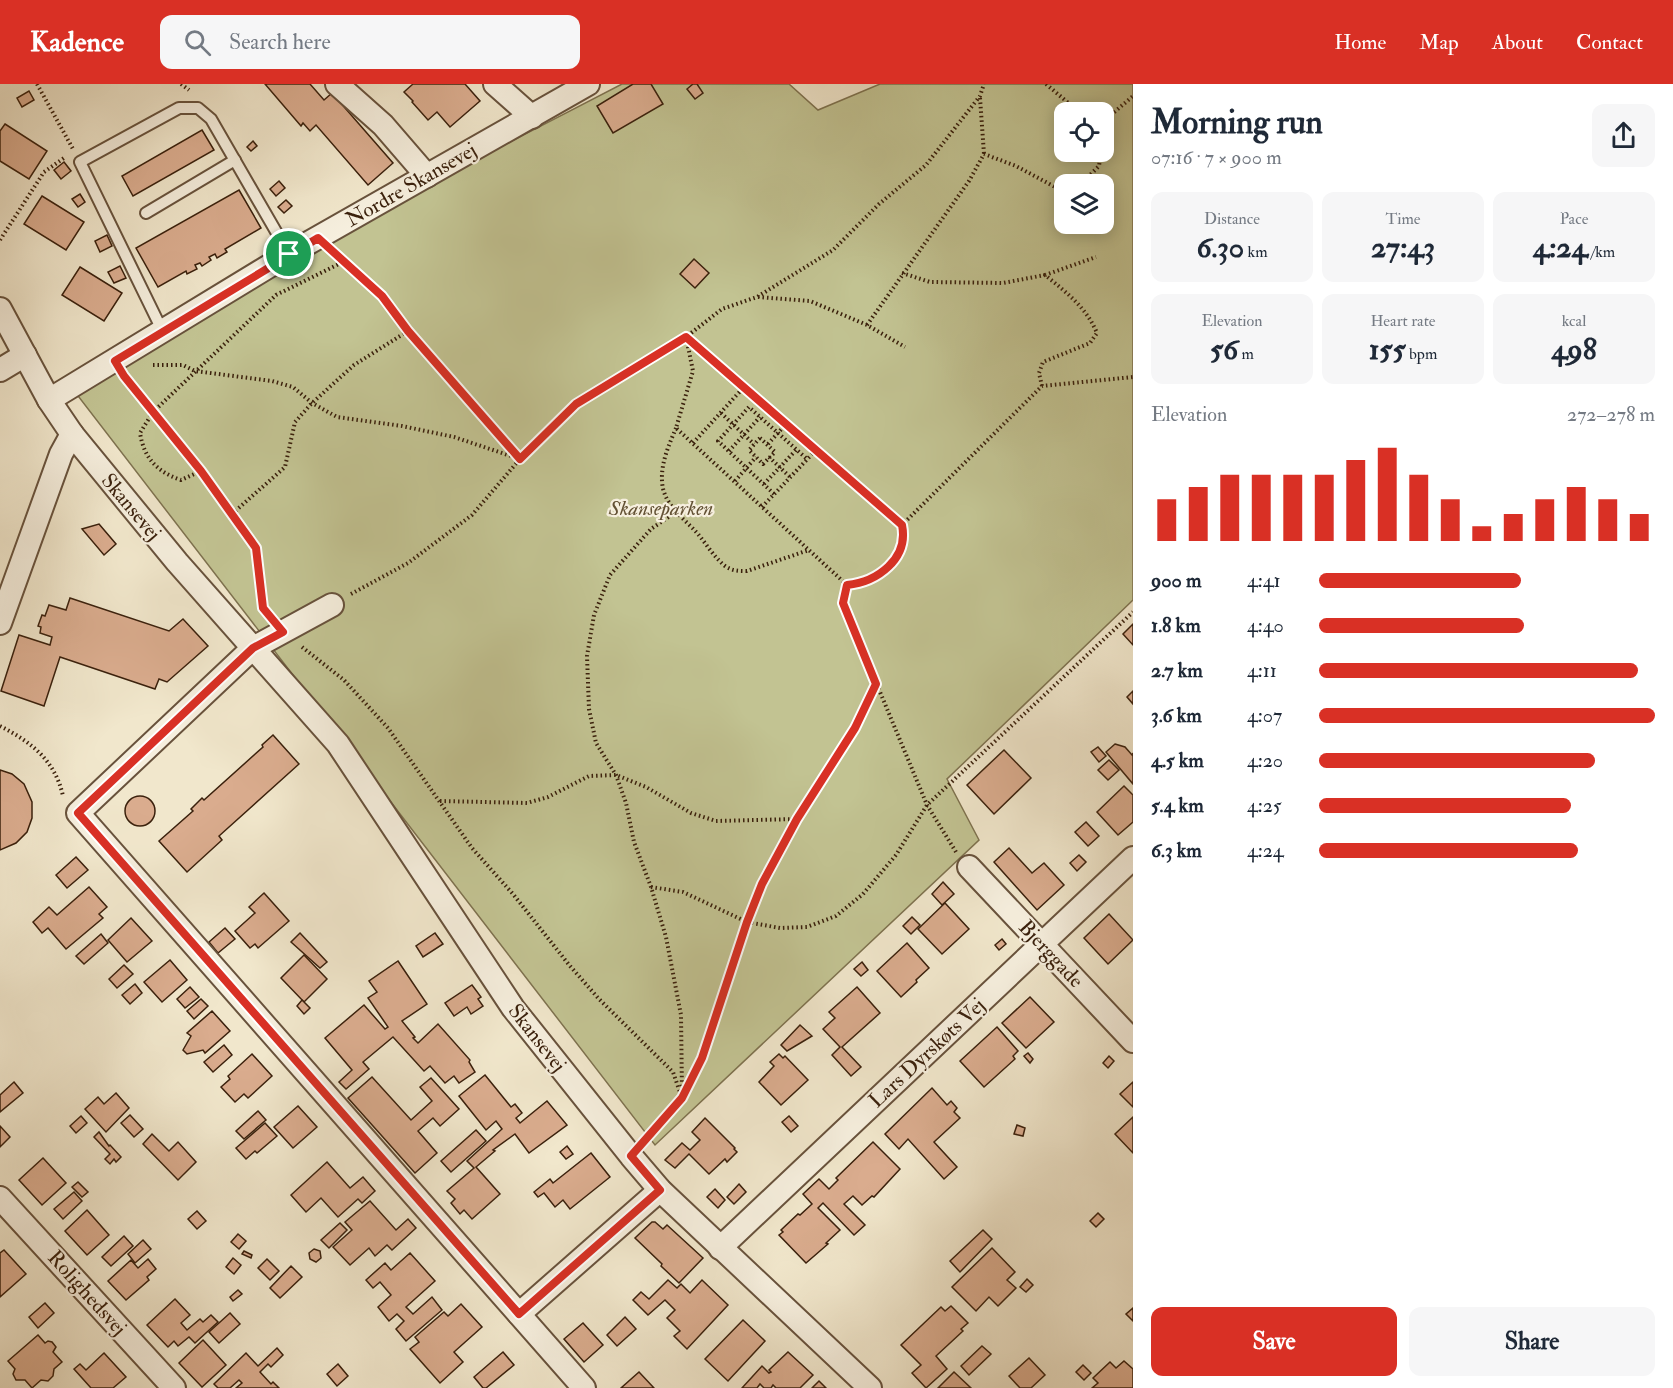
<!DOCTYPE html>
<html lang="en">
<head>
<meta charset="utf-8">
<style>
	:root { --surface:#fff; --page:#f6f6f7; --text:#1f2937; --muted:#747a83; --accent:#d93025 }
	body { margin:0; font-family:"IM FELL Double Pica",serif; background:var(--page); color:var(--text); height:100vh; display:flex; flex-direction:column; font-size:22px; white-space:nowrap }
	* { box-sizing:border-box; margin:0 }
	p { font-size:20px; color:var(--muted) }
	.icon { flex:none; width:33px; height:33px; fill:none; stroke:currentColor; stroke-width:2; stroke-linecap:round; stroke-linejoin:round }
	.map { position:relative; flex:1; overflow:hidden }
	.panel { display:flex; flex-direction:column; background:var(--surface); width:540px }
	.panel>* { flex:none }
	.controls { position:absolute; left:1054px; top:18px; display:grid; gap:12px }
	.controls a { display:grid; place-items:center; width:60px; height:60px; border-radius:12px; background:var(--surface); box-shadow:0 3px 15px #0003; font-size:30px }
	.pin { position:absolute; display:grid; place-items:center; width:51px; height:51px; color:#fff; margin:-26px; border:3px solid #fff; border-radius:50%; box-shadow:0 2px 6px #0007 }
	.round { display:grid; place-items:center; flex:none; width:63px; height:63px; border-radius:12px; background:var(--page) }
	.overview { display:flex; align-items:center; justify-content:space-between; height:102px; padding:0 18px }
	h1 { font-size:33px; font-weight:700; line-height:45px }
	.figures { display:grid; grid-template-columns:repeat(3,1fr); gap:9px; height:102px; padding:6px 18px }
	.figures div { display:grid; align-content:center; border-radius:12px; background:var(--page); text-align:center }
	.figures b { font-size:30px; font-weight:700 }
	.figures small { font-size:16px; font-weight:400 }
	.figures p { font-size:16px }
	.chart { height:168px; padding:12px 18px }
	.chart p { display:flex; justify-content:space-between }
	.chart svg { width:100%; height:108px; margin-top:6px; stroke:var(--accent); stroke-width:6 }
	.primary-button { display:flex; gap:12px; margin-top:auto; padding:12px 18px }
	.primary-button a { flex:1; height:69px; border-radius:12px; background:var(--accent); color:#fff; font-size:24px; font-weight:700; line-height:69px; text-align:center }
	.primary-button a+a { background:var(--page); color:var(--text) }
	ul { padding:0 18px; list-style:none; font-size:20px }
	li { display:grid; grid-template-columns:96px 72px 1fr; align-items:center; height:45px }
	li i { height:15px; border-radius:8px; background:var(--accent) }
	header { display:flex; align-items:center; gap:36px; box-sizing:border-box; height:84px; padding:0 30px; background:var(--accent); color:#fff }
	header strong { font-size:28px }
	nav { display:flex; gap:33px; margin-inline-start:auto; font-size:21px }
	.search { width:420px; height:54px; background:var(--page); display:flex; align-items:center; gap:15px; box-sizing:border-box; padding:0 21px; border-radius:12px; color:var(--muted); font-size:22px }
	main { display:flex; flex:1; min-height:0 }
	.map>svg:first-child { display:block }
	.green { fill:#c2c392; stroke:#7e724f; stroke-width:1.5; fill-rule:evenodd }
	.building { fill:#daac8e; stroke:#3a200c; stroke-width:1.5 }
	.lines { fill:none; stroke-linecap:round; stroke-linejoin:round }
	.lane-casing { stroke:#68523c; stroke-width:14 }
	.street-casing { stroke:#68523c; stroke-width:26 }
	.path { stroke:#3a200c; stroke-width:4; stroke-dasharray:1.5 3; stroke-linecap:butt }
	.lane { stroke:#f6efde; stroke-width:10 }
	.street { stroke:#f6efde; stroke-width:22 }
	.route-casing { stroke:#fff; stroke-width:12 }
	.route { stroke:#d93025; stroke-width:8 }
	.labels { text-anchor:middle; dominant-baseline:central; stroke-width:4.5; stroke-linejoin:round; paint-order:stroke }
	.street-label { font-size:21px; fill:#3a200c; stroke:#f6efde }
	.park-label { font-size:21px; font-style:italic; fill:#635134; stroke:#f6efde }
</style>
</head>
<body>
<header>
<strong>Kadence</strong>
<div class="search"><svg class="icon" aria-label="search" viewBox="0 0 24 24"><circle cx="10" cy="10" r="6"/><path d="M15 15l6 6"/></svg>Search here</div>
<nav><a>Home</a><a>Map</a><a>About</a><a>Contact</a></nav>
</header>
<main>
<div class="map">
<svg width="1133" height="1304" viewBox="0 0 1133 1304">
	<rect width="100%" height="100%" fill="#f1e7cc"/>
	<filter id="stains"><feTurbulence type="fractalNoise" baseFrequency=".00333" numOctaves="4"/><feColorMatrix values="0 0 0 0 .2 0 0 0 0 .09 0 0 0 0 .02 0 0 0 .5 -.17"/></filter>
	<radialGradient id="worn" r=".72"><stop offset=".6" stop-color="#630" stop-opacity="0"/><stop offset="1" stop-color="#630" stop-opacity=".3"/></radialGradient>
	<path class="green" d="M622 0H789L818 26 880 0H1133V516L947 695 979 756 655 1061 75 308 367 132ZM1065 28H1104V68H1065ZM1065 100H1104V140H1065Z"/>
	<g class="building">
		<polygon points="265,0 310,0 324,16 332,9 393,79 368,101 316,41 310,47 303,39 301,42"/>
		<polygon points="413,0 465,0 480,17 450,43 437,28 428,36 412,18 413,17 404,8"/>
		<polygon points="633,0 651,0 663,20 613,49 597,22"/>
		<polygon points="693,0 697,0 703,9 695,15 687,5"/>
		<polygon points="29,7 34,16 22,23 17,14"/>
		<polygon points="5,40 47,67 29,95 0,77 0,47"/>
		<polygon points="202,46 214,66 133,112 122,92"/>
		<polygon points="253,57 257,62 251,67 247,63"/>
		<polygon points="64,78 71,87 61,95 54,86"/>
		<polygon points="279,97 285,104 276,112 270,105"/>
		<polygon points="239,106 261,144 225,165 227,168 217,174 215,170 209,173 211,176 202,182 200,179 195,181 197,185 187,190 186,187 158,203 136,164"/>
		<polygon points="80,110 85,118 78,123 72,115"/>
		<polygon points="42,112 84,138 66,166 24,140"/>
		<polygon points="286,116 292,122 284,129 278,123"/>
		<polygon points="107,151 112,162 100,168 95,157"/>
		<polygon points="694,175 709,189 695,204 680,190"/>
		<polygon points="120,182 126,194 114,199 108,188"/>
		<polygon points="80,183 122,209 104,237 62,211"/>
		<polygon points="99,440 116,460 104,471 82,445"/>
		<polygon points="70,514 169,547 183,535 208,562 167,598 159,595 155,605 60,573 44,622 1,607 19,551 50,561 52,553 40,549 41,543 38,542 42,531 45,532 49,521 66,526"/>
		<polygon points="1133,540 1133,561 1123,550"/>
		<polygon points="1133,607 1133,620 1127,613"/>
		<polygon points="273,651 299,680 219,752 222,756 187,788 159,757 193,727 191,725 202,714 204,716 263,663 262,661"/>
		<polygon points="1115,660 1125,663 1132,671 1133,669 1133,700 1106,668"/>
		<polygon points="1098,663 1106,672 1099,678 1091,668"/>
		<polygon points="1004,666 1031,694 994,730 967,701"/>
		<polygon points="1109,676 1119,686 1108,696 1098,686"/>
		<polygon points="0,686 12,690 24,700 32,718 32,734 27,748 16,759 0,766"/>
		<polygon points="1124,702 1133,711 1133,738 1118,751 1097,728"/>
		<circle cx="140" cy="727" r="15"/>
		<polygon points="1086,738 1099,752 1088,762 1075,748"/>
		<polygon points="1009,764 1032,789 1044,779 1064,801 1037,826 994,778"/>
		<polygon points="1079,771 1086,778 1077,787 1070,779"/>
		<polygon points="76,773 88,786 67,804 56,791"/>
		<polygon points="943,798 954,810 942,821 932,810"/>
		<polygon points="89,803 107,823 99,830 103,834 66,865 48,844 42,849 33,838 49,823 57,831"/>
		<polygon points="264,809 289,837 258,864 255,860 250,864 235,847 255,829 249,823"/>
		<polygon points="945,819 969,845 942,870 918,845"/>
		<polygon points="1109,830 1133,856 1108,880 1084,854"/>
		<polygon points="912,833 920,841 911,850 903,842"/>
		<polygon points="131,834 152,857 127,878 108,856"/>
		<polygon points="225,844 235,855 218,869 209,858"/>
		<polygon points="300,849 327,878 320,884 291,858"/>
		<polygon points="435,849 443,860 423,873 416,862"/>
		<polygon points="101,850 108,859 84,880 76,872"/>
		<polygon points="1002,855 1006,860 999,866 995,861"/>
		<polygon points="907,859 929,884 916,896 917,898 901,913 877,887"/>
		<polygon points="304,871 327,895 304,918 281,894"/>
		<polygon points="170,876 187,896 162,918 144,898"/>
		<polygon points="398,877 427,920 402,937 415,953 413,954 418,959 438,940 470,976 469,978 475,988 459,999 454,992 445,999 430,982 424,987 393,953 363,978 369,985 346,1005 339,998 352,986 325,954 364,921 385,945 388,943 368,914 377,908 369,897"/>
		<polygon points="862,878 868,886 861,892 854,885"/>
		<polygon points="124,881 133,890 117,904 109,895"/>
		<polygon points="135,900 142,909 130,920 122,911"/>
		<polygon points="472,901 481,913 478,915 483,922 471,930 467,923 454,932 445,919"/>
		<polygon points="190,903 199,913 185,924 177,915"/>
		<polygon points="857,903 880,929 842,963 861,983 851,992 832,971 840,963 823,945 835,934 829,928"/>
		<polygon points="1030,913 1054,938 1026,964 1002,939"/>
		<polygon points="201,915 208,922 194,935 187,927"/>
		<polygon points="302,916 310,924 304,930 297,922"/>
		<polygon points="212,927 230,947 205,969 203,966 187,970 183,966 191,952 187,949"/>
		<polygon points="800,941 812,952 787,967 781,961"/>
		<polygon points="997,943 1018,967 1013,972 1015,975 984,1003 960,977"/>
		<polygon points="224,961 232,971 213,988 204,978"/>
		<polygon points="1028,969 1033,975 1030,979 1024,972"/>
		<polygon points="252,970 272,992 248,1014 244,1010 235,1018 221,1003 230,995 228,992"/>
		<polygon points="779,970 783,974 785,972 808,996 781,1021 759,998 774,982 770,978"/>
		<polygon points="1109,972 1114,977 1108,984 1103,979"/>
		<polygon points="485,991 511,1023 515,1020 522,1029 516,1034 520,1039 547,1017 567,1041 529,1069 515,1050 493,1066 495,1067 476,1083 500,1110 472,1135 464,1126 460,1130 451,1119 455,1115 447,1107 474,1084 467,1077 502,1045 496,1037 486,1046 459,1012"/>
		<polygon points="372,993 411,1036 432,1017 420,1003 431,994 459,1025 440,1042 433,1034 418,1047 437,1069 415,1089 348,1014"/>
		<polygon points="14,998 23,1009 0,1028 0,1011"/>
		<polygon points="1133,998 1133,1023 1120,1010"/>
		<polygon points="932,1004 947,1021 951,1017 957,1024 954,1028 960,1034 934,1058 957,1083 944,1095 908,1055 899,1065 885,1050"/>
		<polygon points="116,1009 129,1024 106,1048 85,1025 98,1013 104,1020"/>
		<polygon points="298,1022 317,1043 293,1064 274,1043"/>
		<polygon points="258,1027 266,1036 244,1055 236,1047"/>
		<polygon points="130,1031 143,1045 134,1053 121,1039"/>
		<polygon points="81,1032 87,1039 76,1049 70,1042"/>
		<polygon points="789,1032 798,1042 791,1048 782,1038"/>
		<polygon points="1133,1033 1133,1069 1115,1050"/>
		<polygon points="705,1034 735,1064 734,1065 737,1068 727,1078 725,1075 709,1090 689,1070 675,1084 665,1076 682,1059 690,1066 700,1056 692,1048"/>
		<polygon points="265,1039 277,1052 257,1069 255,1067 246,1075 236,1064"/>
		<polygon points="1017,1041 1025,1044 1023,1052 1014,1050"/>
		<polygon points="0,1042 10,1053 0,1063"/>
		<polygon points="476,1046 486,1057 451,1088 441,1077"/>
		<polygon points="99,1048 109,1062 110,1061 121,1073 116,1078 114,1075 110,1080 105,1075 110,1070 94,1053"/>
		<polygon points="152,1050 169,1067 178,1058 196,1078 178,1096 143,1060"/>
		<polygon points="873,1058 900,1085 874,1113 872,1112 862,1121 853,1112 844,1120 865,1141 854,1151 823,1119 818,1124 840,1146 826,1159 828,1160 806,1179 779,1151 783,1148 781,1146 798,1130 800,1131 812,1120 803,1110 819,1095 829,1105 838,1096 836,1094"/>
		<polygon points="567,1062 573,1070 566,1075 560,1068"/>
		<polygon points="591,1069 610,1093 570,1125 563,1116 555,1123 544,1109 538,1113 534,1108 550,1095 553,1099"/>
		<polygon points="43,1074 66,1099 42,1121 19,1096"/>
		<polygon points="327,1078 350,1104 363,1093 375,1107 362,1119 358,1115 338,1133 321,1114 306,1128 291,1111"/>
		<polygon points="78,1098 88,1108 82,1113 72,1103"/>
		<polygon points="739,1100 746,1108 734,1120 727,1113"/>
		<polygon points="715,1105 725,1116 718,1124 707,1113"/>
		<polygon points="74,1108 82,1117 63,1135 54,1125"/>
		<polygon points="370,1117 396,1146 408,1135 416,1144 392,1166 387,1161 375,1172 369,1164 350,1181 333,1163 352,1146 345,1138"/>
		<polygon points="87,1126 109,1151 87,1171 65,1147"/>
		<polygon points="197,1127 206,1137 197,1145 188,1135"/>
		<polygon points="1098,1129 1104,1135 1096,1143 1090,1137"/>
		<polygon points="652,1138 655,1138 663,1145 667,1141 703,1174 679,1199 661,1182 662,1180 635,1154"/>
		<polygon points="340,1139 347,1146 329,1164 321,1156"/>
		<polygon points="983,1146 992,1155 960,1188 950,1177"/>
		<polygon points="238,1150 246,1157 239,1165 231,1158"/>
		<polygon points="124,1152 133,1162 111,1182 102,1173"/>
		<polygon points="143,1156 151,1165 135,1179 128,1170"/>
		<polygon points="992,1164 1015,1188 1007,1196 1016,1204 998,1222 989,1213 976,1227 952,1203"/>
		<polygon points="314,1165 320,1167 321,1174 316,1178 310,1175 309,1169"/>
		<polygon points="4,1166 26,1190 0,1213 0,1169"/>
		<polygon points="244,1167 252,1171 251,1174 242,1170"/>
		<polygon points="410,1169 435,1197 406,1223 413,1230 432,1213 442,1226 406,1257 396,1245 404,1237 397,1230 389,1237 378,1223 391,1211 380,1198 373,1204 366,1196 385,1179 391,1186"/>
		<polygon points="233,1174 241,1181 234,1190 226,1183"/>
		<polygon points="148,1175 156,1185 147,1193 149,1196 126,1216 108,1197 131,1176 138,1184"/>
		<polygon points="267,1175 279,1187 270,1196 258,1184"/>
		<polygon points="291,1182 302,1193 280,1214 270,1204"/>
		<polygon points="1027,1195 1033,1201 1026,1208 1020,1203"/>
		<polygon points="668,1196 677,1204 681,1200 690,1209 702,1196 728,1221 687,1265 674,1252 680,1247 667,1234 675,1226 665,1216 648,1231 633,1216 641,1208 649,1215"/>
		<polygon points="238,1206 242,1210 233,1217 230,1213"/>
		<polygon points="175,1215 190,1231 181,1239 187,1246 200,1235 203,1238 211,1231 218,1238 195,1259 189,1253 178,1262 174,1257 168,1263 147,1241"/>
		<polygon points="45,1219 54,1229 38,1244 29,1233"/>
		<polygon points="461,1220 482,1243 454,1268 463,1278 440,1299 410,1265 419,1258 415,1253 444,1228 448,1232"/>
		<polygon points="951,1222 968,1239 961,1245 963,1247 936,1272 947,1285 926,1304 912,1289 921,1281 901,1261 941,1223 945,1227"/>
		<polygon points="1133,1224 1133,1237 1126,1230"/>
		<polygon points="230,1229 240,1240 219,1259 209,1248"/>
		<polygon points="625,1233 636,1245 617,1262 607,1251"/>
		<polygon points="743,1236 765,1257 728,1297 705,1275"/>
		<polygon points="583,1239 603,1261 584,1278 564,1255"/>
		<polygon points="38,1251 45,1259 48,1257 52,1258 56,1263 53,1268 62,1278 54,1285 53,1292 48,1297 41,1296 32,1304 25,1296 16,1296 13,1290 15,1285 8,1277"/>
		<polygon points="203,1256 226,1281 202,1303 179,1279"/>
		<polygon points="982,1262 991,1270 969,1291 961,1282"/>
		<polygon points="277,1264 283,1271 271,1283 268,1280 260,1288 271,1300 273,1298 279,1304 236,1304 242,1299 239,1296 230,1304 218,1304 214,1300 246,1269 258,1282"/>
		<polygon points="503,1268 514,1281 486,1304 483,1304 474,1293"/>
		<polygon points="788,1268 813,1291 800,1304 776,1304 773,1301 771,1304 764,1304 760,1300 757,1304 742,1304 762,1282 769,1289 771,1288 769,1286"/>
		<polygon points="104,1269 126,1293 113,1304 91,1304 74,1285 80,1280 86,1286"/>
		<polygon points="1029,1274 1045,1291 1031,1304 1020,1304 1009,1292"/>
		<polygon points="1124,1277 1133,1285 1133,1304 1092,1304 1098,1299 1093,1294 1110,1278 1116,1284"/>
		<polygon points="338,1280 348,1292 337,1302 327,1290"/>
		<polygon points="1083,1281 1091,1289 1084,1296 1076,1288"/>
		<polygon points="639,1288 654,1304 621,1304"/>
		<polygon points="954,1288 971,1304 938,1304"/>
		<polygon points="819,1297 826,1304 812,1304"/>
	</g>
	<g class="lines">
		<g class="lane-casing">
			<g id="lane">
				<polyline points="146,129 235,76"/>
				<polyline points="163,248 80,78 179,24 198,24 211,35 289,170"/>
			</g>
		</g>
		<g class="street-casing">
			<g id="street">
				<polyline points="337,0 383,41 427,92"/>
				<polyline points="495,0 532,33"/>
				<polyline points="0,225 49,316 72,350 177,478 338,660 513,924 631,1072 660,1106 870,1304"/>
				<polyline points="0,286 25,271"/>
				<polyline points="49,316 289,170 588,0"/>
				<polyline points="332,521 253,564 78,729 584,1304"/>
				<polyline points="0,539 61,370 72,350"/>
				<polyline points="969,783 1133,957"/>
				<polyline points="0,1114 174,1304"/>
				<polyline points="720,1164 1133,774"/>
				<polyline points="519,1230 660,1106"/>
			</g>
		</g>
		<g class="path">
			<polyline points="37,0 73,65"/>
			<polyline points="181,0 189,6"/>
			<polyline points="1046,0 1079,28"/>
			<polyline points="980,14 984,70"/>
			<polyline points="1104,37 1133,12"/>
			<polyline points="1081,100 1099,82 1101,68"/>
			<polyline points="0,156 44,88 64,74"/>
			<polyline points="333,169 382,212 408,247 519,374"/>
			<polyline points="902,189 930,198 1003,199 1045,191"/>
			<polyline points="758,213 810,217 867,241 905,263"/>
			<polyline points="867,241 969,97 984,70 1016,82 1055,103 1065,102"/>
			<polyline points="153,281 183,281 195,287 272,297 293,303 312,319 337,333 402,342 454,353 520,375"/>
			<path d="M127 295 201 387 181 396C157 388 144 374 140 349L153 328 276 211 343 178"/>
			<path d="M1042 302 1039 289 1043 278 1090 259 1097 249C1086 223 1066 208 1045 191L1096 173"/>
			<polyline points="721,329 754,360"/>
			<path d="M676 344C669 361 661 378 662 397 663 421 684 434 698 450 707 461 714 473 725 482 732 487 739 487 747 487L809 466"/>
			<polygon points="760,354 775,368 763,380 749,366"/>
			<polyline points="693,359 744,303"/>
			<polyline points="768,360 786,340"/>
			<polyline points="729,367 760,333"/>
			<polyline points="769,373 790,393"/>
			<polyline points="201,387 256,463 263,524 269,531"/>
			<polyline points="735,397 756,373"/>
			<polyline points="764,400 796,366"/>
			<polyline points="774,410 718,357 749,323 807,375"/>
			<polyline points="762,423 816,366"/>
			<polyline points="676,428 651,445 610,491 594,531 587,572 589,625 596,659 616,691 626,719 634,758 651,803 666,853 681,931 682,1010"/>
			<polyline points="232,430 285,383 295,338 312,319 354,281 408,247"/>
			<path d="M847 501C877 498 910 475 902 441"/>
			<polyline points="351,510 408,479 472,431 520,375 576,320 686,253 902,441 1042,302 1133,293"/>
			<polyline points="302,563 344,596 388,644 472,764 513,810 570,882 599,915 673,988 682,1014"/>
			<path d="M0 642C31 658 55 676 63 712"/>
			<polyline points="440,717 527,719 548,713 589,692 616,691 646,703 691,729 716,737 796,735"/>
			<polyline points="956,768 927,721 843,519 847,501 676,344 693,287 686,253 722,225 757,213 833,166 879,120 926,81 980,12 984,0"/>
			<polyline points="651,803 683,808 747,838 780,844 807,843 836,832 863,810 896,771 927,721 1133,528"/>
			<polyline points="645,1056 682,1014 702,974 747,838 762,800 797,735 855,644 877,600"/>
		</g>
		<use href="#lane" class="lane"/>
		<use href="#street" class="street"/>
	</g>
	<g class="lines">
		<g class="route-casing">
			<path id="route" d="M318 154 382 212 408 247 520 375 576 320 686 253 902 441C909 475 877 498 847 501L843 519 876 600 855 644 797 735 762 800 747 838 702 974 682 1014 631 1072 660 1106 519 1230 78 729 253 564 283 548 263 524 256 464 201 387 124 292 115 277Z"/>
		</g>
		<use href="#route" class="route"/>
	</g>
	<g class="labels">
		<g class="street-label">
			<text transform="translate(411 101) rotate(-30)">Nordre Skansevej</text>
			<text transform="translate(131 423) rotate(50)">Skansevej</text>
			<text transform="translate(1051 870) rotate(47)">Bjerggade</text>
			<text transform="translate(537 954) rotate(52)">Skansevej</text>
			<text transform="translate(927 969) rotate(-43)">Lars Dyrskøts Vej</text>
			<text transform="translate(87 1209) rotate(48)">Rolighedsvej</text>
		</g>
		<g class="park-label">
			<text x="661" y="424">Skanseparken</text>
		</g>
	</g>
	<rect width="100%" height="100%" filter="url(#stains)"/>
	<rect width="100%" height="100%" fill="url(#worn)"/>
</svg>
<div class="controls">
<a><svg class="icon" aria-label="locate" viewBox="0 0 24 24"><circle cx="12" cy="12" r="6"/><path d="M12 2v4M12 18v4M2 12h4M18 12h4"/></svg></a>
<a><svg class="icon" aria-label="layers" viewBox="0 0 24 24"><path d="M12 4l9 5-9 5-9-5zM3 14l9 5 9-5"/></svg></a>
</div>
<div class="pin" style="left:289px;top:170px;background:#1e9e55"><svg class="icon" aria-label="arrive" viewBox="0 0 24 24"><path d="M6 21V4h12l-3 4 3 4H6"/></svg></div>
</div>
<section class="panel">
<div class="overview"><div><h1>Morning run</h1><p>07:16 · 7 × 900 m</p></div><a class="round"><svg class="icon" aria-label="share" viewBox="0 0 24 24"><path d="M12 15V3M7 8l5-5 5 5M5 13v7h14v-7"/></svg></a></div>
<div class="figures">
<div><p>Distance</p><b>6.30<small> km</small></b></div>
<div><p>Time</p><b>27:43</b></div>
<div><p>Pace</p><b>4:24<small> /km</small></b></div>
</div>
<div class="figures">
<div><p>Elevation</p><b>56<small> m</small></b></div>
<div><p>Heart rate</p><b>155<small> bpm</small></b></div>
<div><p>kcal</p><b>498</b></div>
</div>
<div class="chart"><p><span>Elevation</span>272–278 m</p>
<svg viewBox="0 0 160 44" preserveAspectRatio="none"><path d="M5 44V27M15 44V22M25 44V17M35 44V17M45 44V17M55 44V17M65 44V11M75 44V6M85 44V17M95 44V27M105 44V38M115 44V33M125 44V27M135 44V22M145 44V27M155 44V33"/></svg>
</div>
<ul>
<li><b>900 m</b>4:41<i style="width:60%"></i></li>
<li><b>1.8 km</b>4:40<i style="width:61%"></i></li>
<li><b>2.7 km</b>4:11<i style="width:95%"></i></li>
<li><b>3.6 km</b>4:07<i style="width:100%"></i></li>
<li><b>4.5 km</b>4:20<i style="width:82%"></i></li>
<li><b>5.4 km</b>4:25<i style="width:75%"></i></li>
<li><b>6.3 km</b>4:24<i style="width:77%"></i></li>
</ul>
<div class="primary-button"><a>Save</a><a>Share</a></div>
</section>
</main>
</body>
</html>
